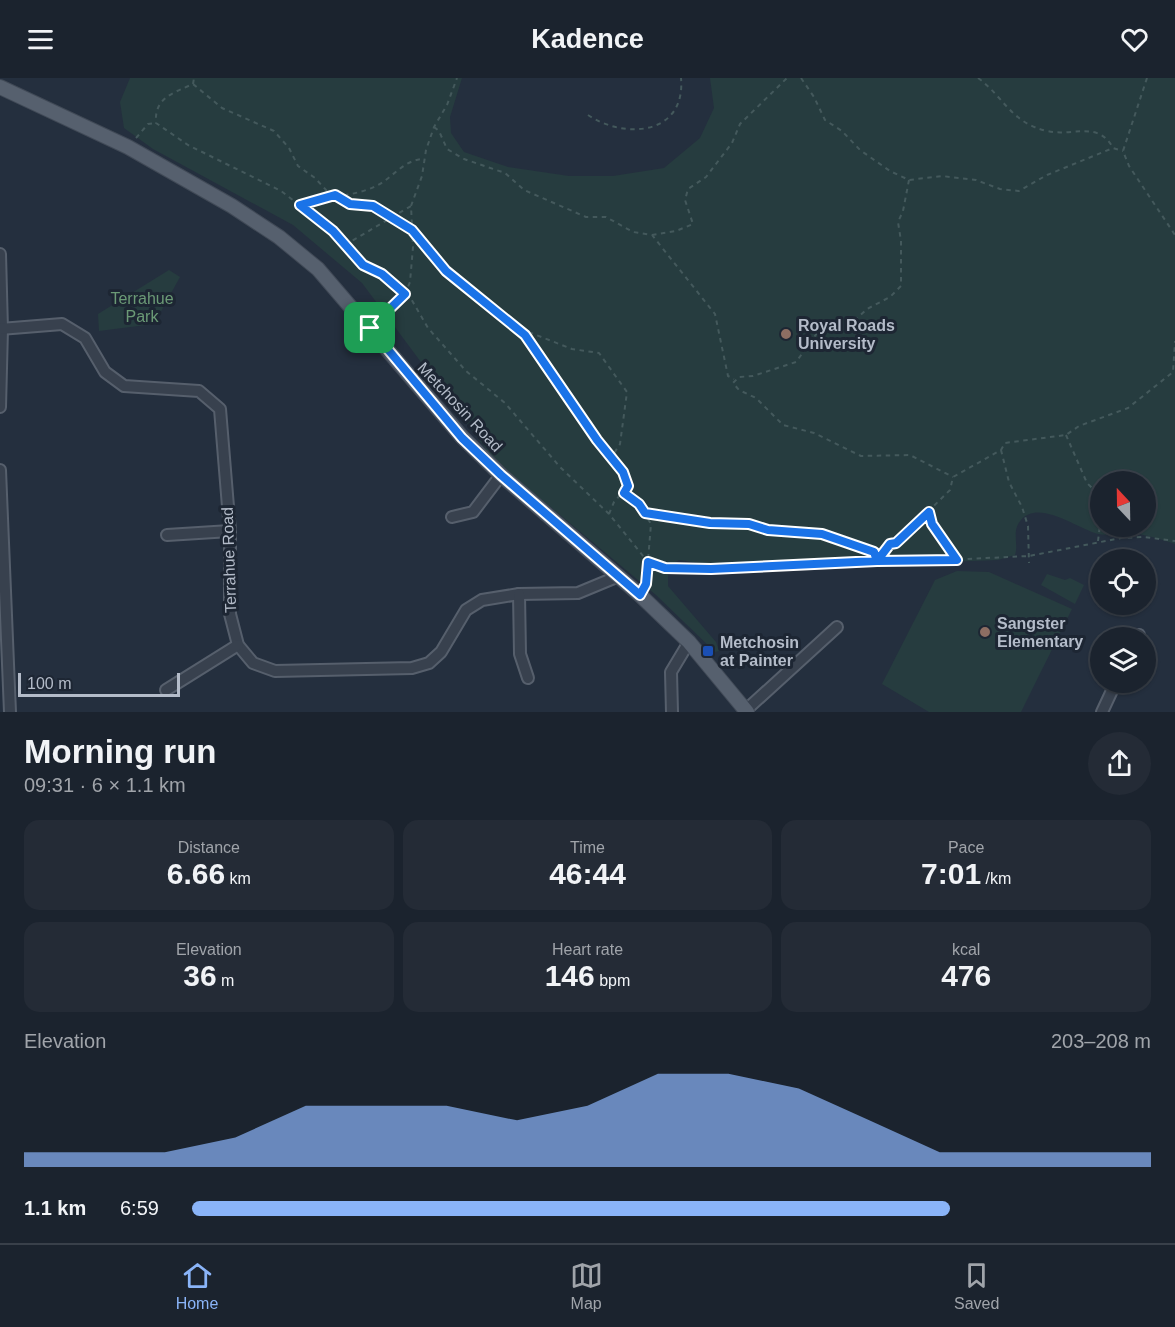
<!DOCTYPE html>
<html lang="en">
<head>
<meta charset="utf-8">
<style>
	:root { --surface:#1b232e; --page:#242b36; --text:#f1f3f6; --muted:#a0a4aa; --line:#39404a; --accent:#8ab4f8 }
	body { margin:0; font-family:Helvetica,sans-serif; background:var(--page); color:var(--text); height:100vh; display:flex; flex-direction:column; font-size:22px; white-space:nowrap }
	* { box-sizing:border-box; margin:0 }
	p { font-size:20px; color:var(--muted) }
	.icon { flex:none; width:33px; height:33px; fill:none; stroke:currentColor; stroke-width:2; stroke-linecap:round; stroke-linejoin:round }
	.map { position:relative; height:634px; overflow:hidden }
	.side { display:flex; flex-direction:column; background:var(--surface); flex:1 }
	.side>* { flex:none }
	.needle { width:39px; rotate:338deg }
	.buttons { position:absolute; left:1090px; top:393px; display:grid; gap:12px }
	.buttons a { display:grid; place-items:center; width:66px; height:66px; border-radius:50%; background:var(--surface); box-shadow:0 2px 4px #0004,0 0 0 2px var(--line); font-size:30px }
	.scale { position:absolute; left:18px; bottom:15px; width:162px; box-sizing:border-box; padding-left:6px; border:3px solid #b4bcc9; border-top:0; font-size:16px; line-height:21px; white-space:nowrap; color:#b4bcc9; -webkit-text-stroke:4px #1d2633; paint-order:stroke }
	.pin { position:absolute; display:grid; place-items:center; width:51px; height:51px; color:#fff; margin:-26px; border-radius:12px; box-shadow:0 3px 9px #0006 }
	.round { display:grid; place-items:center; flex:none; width:63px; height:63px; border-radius:32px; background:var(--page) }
	.headline { display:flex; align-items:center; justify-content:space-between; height:102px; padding:0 24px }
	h1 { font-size:33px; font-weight:700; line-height:45px }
	.figures { display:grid; grid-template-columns:repeat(3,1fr); gap:9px; height:102px; padding:6px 24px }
	.figures div { display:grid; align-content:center; border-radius:15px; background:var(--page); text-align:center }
	.figures b { font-size:30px; font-weight:700 }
	.figures small { font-size:16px; font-weight:400 }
	.figures p { font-size:16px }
	.chart { height:168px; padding:12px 24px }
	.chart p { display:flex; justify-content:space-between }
	.chart svg { width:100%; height:108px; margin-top:6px; fill:var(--accent); opacity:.7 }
	ul { padding:0 24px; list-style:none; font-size:20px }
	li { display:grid; grid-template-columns:96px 72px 1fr; align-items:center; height:45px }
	li i { height:15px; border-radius:8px; background:var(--accent) }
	header { display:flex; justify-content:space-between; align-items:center; height:78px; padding:0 24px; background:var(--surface); font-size:27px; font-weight:700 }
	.dock { display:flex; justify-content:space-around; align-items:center; height:84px; border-top:2px solid var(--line); background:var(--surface); font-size:16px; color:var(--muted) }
	.dock a { display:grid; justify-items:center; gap:3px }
	.dock .selected { color:var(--accent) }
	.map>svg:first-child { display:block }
	.green { fill:#263c3f; fill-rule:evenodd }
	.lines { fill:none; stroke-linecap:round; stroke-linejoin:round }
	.minor-casing { stroke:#565f6c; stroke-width:14 }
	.major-casing { stroke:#414a57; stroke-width:16 }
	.path { stroke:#44595c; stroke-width:2; stroke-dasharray:4.5 4.5; stroke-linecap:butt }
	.minor { stroke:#38414e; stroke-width:10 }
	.major { stroke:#56606e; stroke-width:14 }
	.route-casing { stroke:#fff; stroke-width:12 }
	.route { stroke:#1a73e8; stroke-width:8 }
	.education-dot { fill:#8d6e63; stroke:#1d2633; stroke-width:2 }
	.transit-dot { fill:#1a4fb4; stroke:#1d2633; stroke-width:2 }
	.labels { text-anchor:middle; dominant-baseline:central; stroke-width:6; stroke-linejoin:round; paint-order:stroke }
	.park-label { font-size:16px; fill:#6b9a76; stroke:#1d2633 }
	.poi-label { font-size:16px; font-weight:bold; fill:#b4bcc9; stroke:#1d2633; text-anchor:start }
	.street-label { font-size:16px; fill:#b4bcc9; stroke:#1d2633 }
</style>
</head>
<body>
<header><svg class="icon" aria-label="menu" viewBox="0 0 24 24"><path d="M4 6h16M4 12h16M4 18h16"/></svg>Kadence<svg class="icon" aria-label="heart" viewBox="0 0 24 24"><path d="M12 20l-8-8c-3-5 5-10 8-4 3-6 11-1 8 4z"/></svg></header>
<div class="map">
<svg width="1175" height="634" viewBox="0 0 1175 634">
	<rect width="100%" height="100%" fill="#242f3e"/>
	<g class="green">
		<path d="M130 0H462L450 39 451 55 464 74 508 89 569 98H613L664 90 700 60 714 30 710 0H1175V466C1160 461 1142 455 1126 455 1116 455 1107 458 1098 456 1078 451 1039 421 1021 442 1011 453 1019 465 1015 477L998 482 746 492 679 482 668 489V508L716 564 719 573 715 574 656 517 494 382 362 205 293 147 153 71 124 50 120 24ZM1101 404H1146V448H1101Z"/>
		<polygon points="169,192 180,199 154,246 99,253 98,236"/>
		<polygon points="957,493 989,494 1072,531 1021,634 929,634 882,606 935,502"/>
		<polygon points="1047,496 1065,502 1070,500 1084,507 1075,526 1041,507"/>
	</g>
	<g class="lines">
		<g class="minor-casing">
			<g id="minor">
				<polyline points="0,176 2,251 0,329"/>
				<polyline points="0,251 62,246 85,260 105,294 124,308 199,313 220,331 230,453 230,536 238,567 253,585 275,593 412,590 429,585 441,574 466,532 482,522 519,516 578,515 619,498"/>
				<polyline points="0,392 10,634"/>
				<polyline points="452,439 473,434 501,397"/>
				<polyline points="167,457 230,453"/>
				<polyline points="519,516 520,576 528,600"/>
				<polyline points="1138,560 1139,557"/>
				<polyline points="166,612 238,567"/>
				<polyline points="746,632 837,549"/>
				<polyline points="672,634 671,594 689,564"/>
				<polyline points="1102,634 1116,604"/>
			</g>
		</g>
		<g class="major-casing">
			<polyline id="major" points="0,9 128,69 232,128 279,159 318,191 462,359 501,397 640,517 689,564 747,634"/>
		</g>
		<g class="path">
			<polyline points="801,0 814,19 825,42 842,53 860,72 890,93 909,102 942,98 976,102 1000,111 1019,113 1047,97 1113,70 1123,73"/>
			<path d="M978 0C1004 19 1011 45 1047 53 1073 59 1098 42 1113 70"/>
			<polyline points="1147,0 1123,73 1129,88 1175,157"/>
			<polyline points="193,6 194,0"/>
			<path d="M588 37C625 62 686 57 681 0"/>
			<polyline points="434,49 439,53 447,71 464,81 505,95 524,112 586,139 606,139 633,154 652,157 715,236 728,298 734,301"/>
			<polyline points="136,60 148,46 156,45"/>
			<polyline points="909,102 903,133 898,144 901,163 901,208 890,219 867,231 855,242 833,245 820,251 796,284 753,298 739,299 733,305 739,312 756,320 783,347 814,355 861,378 910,377 953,399"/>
			<path d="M300 127C324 118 354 119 376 108 393 100 403 82 423 81"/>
			<polyline points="652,157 676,153 693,146 685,122 688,111 706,99 732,65 740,46 787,0"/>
			<polyline points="345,167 411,128"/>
			<polyline points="379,242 405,216 410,204 413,169 411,128 422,98 426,72 434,49 447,27 457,0"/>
			<polyline points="520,253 526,253 572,271 599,275 627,314 620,366 611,380"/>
			<polyline points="1066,357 1087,405 1101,419"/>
			<polyline points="1001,372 1009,404 1022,429 1028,448 1029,485"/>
			<polyline points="624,415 639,426 651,446 646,506"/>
			<polyline points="929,434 932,446 955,480"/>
			<polyline points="645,435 710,445 749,445 768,452 822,456 874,474 877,483"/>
			<path d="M609 436 614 424 628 408 623 394 597 362 525 257 446 193 412 152 373 128 350 126 327 113 315 100 298 88 289 70 274 53 222 30 193 6C173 15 154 20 156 45L188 67 281 113 333 153 363 187 382 196 410 219 428 250 466 293 505 325 560 389 609 436 648 484 665 490 711 491 824 484H903L1029 478 1121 460 1144 459 1175 463"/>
			<polyline points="1098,463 1101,439"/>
			<polyline points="877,483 890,466 896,465 950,412 953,399 1001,372 1005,365 1066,357 1079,348 1128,330 1173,294 1175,263"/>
		</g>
		<use href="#minor" class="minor"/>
		<use href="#major" class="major"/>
	</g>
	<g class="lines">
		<g class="route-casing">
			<polyline id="route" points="370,250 462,360 501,397 640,517 646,506 648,484 665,490 711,491 877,483 890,466 896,465 929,434 932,446 957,482 877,483 874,474 822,456 768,452 749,446 710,445 645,435 639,426 624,415 628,408 623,394 597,362 525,257 446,193 412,152 373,128 350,126 335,117 300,127 333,153 363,187 382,196 405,216 370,250"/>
		</g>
		<use href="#route" class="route"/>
	</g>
	<g class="education-dot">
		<circle cx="786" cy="256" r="6"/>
		<circle cx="985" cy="554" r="6"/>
	</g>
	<rect class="transit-dot" x="702" y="567" width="12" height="12" rx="3"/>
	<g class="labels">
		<g class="park-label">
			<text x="142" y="220">Terrahue<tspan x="142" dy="18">Park</tspan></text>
		</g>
		<g class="poi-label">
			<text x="798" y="247">Royal Roads<tspan x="798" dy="18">University</tspan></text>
			<text x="997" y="545">Sangster<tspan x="997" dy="18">Elementary</tspan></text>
			<text x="720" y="564">Metchosin<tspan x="720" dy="18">at Painter</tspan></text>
		</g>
		<g class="street-label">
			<text transform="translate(460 329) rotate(47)">Metchosin Road</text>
			<text transform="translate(229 482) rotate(-92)">Terrahue Road</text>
		</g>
	</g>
</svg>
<div class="buttons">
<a><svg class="needle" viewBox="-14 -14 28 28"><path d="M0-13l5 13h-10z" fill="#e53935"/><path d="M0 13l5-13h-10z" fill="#a0a4aa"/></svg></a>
<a><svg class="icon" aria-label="locate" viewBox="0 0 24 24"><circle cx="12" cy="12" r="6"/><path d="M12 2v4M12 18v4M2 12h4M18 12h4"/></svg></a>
<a><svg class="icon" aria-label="layers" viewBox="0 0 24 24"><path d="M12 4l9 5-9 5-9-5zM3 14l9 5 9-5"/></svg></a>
</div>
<div class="scale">100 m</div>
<div class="pin" style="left:370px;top:250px;background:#1e9e55"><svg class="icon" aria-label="arrive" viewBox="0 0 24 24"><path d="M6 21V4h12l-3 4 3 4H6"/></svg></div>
</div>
<section class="side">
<div class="headline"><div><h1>Morning run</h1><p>09:31 · 6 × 1.1 km</p></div><a class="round"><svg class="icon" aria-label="share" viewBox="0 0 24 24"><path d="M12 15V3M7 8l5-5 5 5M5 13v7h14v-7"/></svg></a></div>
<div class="figures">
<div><p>Distance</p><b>6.66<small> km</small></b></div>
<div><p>Time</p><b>46:44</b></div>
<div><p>Pace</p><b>7:01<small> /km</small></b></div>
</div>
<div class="figures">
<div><p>Elevation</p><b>36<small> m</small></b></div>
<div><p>Heart rate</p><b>146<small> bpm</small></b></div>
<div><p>kcal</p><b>476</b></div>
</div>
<div class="chart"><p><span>Elevation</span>203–208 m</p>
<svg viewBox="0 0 160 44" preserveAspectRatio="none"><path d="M0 44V38L10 38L20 38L30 32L40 19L50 19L60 19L70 25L80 19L90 6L100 6L110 12L120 25L130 38L140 38L150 38L160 38V44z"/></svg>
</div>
<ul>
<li><b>1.1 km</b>6:59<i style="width:79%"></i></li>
</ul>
</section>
<nav class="dock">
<a class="selected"><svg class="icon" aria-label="home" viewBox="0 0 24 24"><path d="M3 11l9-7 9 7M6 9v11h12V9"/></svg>Home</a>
<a><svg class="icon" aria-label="map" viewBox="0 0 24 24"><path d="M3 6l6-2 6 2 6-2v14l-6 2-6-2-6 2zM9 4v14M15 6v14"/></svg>Map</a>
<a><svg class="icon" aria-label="saved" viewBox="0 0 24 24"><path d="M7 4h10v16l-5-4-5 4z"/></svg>Saved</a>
</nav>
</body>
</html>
